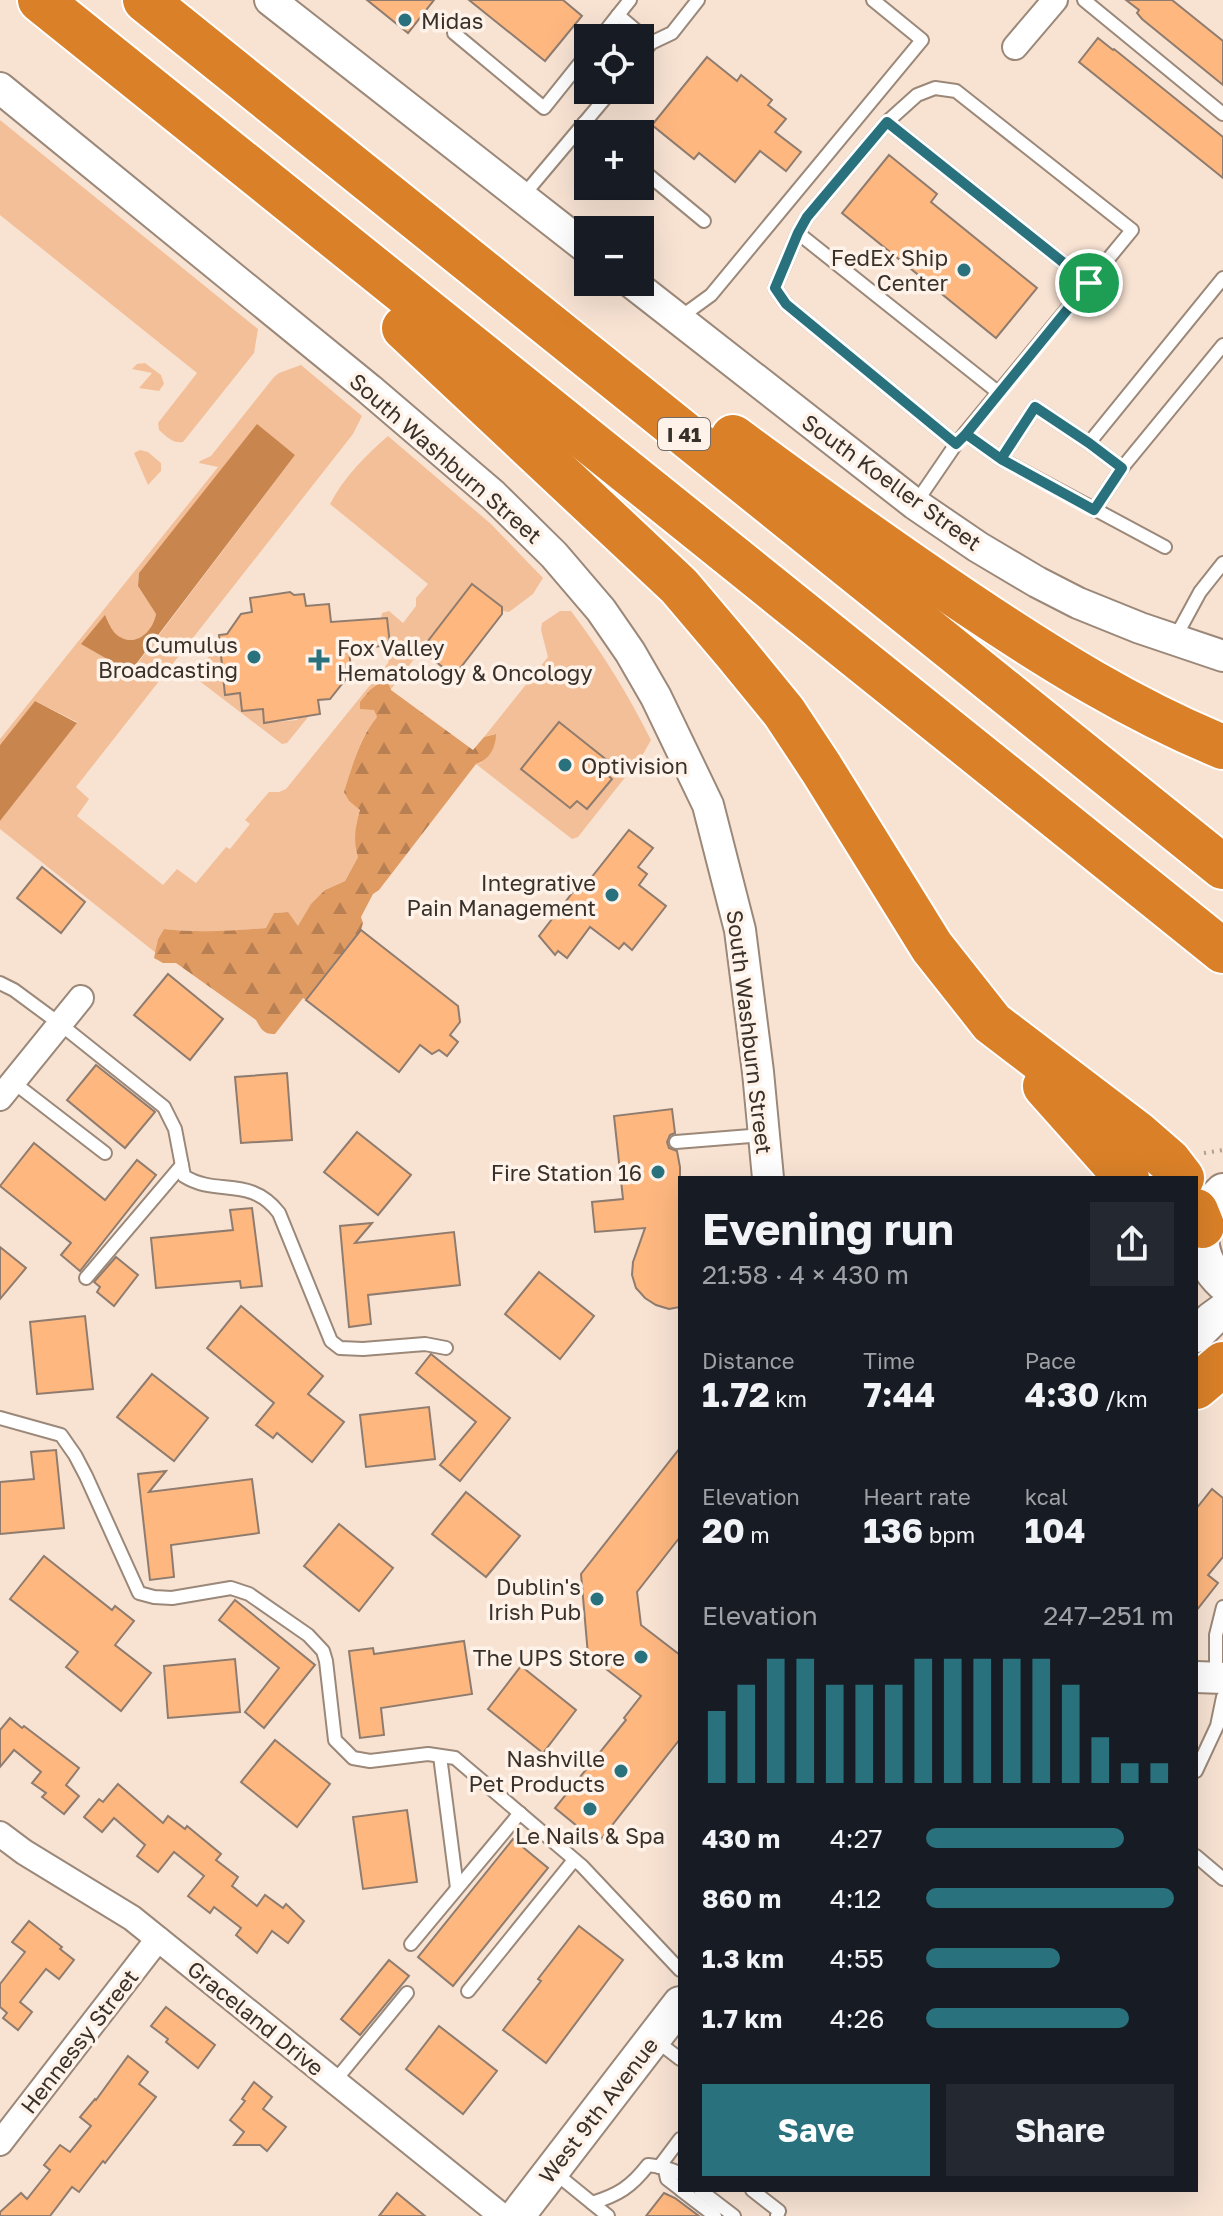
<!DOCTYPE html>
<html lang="en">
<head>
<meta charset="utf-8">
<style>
	:root { --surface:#171b24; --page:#242831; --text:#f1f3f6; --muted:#9ea1a6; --accent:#29717c }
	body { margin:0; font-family:"Golos Text",sans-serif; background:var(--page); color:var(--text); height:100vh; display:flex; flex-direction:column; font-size:30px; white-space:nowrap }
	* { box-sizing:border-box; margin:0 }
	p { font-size:26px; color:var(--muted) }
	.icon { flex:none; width:44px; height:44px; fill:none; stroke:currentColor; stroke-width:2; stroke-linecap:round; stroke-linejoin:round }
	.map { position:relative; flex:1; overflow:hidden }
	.sheet { position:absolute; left:678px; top:1176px; width:520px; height:1016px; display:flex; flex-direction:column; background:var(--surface); border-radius:0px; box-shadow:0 8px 32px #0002 }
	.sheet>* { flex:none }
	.buttons { position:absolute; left:574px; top:24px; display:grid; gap:16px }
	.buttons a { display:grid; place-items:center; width:80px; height:80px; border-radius:0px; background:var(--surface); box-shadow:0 8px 32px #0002; font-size:40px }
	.pin { position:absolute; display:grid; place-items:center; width:68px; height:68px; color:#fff; margin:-34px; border:4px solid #fff; border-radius:50%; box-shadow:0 2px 8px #0007 }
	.round { display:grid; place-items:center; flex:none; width:84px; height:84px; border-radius:0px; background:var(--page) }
	.headline { display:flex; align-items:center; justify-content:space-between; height:136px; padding:0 24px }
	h1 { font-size:44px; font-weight:700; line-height:60px }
	.metrics { display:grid; grid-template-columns:repeat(3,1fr); gap:12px; height:136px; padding:8px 24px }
	.metrics div { display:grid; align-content:center }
	.metrics b { font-size:34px; font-weight:700 }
	.metrics small { font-size:22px; font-weight:400 }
	.metrics p { font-size:22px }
	.chart { height:224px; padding:16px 24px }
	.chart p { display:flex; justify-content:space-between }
	.chart svg { width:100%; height:144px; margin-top:8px; stroke:var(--accent); stroke-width:6 }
	.primary-button { display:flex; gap:16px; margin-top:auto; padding:16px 24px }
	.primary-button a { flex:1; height:92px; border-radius:0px; background:var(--accent); color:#fff; font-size:32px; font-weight:700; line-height:92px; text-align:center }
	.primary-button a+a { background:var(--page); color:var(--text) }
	ul { padding:0 24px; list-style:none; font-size:26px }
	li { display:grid; grid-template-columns:128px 96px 1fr; align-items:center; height:60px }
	li i { height:20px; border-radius:10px; background:var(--accent) }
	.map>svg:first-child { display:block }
	.green { fill:#f3bf98; fill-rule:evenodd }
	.forest { fill:url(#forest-firs) }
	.water { fill:#c8854d }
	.building { fill:#feb77f; stroke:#8f7c6e; stroke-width:2 }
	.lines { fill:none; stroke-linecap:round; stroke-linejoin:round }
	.service-casing { stroke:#9b8879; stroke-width:16 }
	.minor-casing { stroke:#9b8879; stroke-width:28 }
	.tertiary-casing { stroke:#9b8879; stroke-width:34 }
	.secondary-casing { stroke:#9b8879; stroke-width:38 }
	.motorway-casing { stroke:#fff; stroke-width:48 }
	.path { stroke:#af9f93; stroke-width:4; stroke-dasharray:2 6; stroke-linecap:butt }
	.service { stroke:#fff; stroke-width:12 }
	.minor { stroke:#fff; stroke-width:24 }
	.tertiary { stroke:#fff; stroke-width:30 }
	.secondary { stroke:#fff; stroke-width:34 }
	.motorway { stroke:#da8028; stroke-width:44 }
	.route-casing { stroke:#fff; stroke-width:16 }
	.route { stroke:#29717c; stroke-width:10 }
	.poi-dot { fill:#29717c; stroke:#fff2e8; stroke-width:3 }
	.labels { text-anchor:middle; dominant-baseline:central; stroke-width:7; stroke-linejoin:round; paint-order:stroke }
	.shield { fill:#fff2e8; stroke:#746a63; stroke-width:2 }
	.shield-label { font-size:20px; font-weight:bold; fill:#38302a }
	.poi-label { font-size:22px; fill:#38302a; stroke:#fff2e8; text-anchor:end }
	.street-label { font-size:22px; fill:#38302a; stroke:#fff2e8 }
</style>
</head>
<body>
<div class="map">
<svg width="1223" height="2216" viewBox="0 0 1223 2216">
	<defs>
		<pattern id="forest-firs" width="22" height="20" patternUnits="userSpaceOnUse" patternTransform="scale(2)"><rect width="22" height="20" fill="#e09b63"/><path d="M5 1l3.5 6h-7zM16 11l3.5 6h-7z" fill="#b77f52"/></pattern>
	</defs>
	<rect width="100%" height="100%" fill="#f8e3d3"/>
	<g class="green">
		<path d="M0 120 258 329 254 353 183 442C173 444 166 436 159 430L158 423 197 373 0 215Z"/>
		<polygon points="145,363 161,375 164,384 159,391 139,388 152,373 132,369 137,364"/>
		<path d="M301 365 362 416 353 434 76 787 89 799 77 816 163 885 177 869 196 883 226 847 230 849 250 824 245 820 269 792H279L286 789 388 663 391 650 387 619H381L382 613 389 611 403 623 416 606V598L428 584 330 504C344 477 365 456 388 436L491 524 543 578 533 594 509 612 503 611 470 586 375 710 377 717C360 736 352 767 345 791L349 801 360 809 356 825 358 857 345 881 325 890 298 927 287 912 274 913 267 928C233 931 198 933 164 929L158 939 156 953 0 829V821L77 722 35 701 0 745V739L218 467 199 463 200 461 211 456 274 377 279 373ZM257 425 295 455 131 672 104 615C107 620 110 628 114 632 131 650 152 635 156 614L138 586 139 573Z"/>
		<polygon points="140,450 148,452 161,463 161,471 148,485 134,453"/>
		<path d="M560 611H571C602 652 628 694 651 740L642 756 578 837 572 839 476 764 481 763 495 734 484 737 548 657 541 630 542 623ZM559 722 609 762 602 771 611 779 588 808 576 800 569 808 521 769Z"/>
		<polygon points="220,643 225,694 240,693 263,709 265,723 297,720 299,717 309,716 287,743 282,744 193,676"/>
	</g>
	<path class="forest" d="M382 681 388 683 391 690 473 750 484 737 496 734C496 748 489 760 476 764L379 890 373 894 361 917 363 923 361 930 306 1000 303 998 275 1034C264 1035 261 1029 256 1020L176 963H163L154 958 158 939 164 929C198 933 232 931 266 928L274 913 288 912 298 926 311 904 325 890 345 881 358 857C353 840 355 826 360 810L349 801 344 792C352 767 360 737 377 717L374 710 360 709V702L370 690Z"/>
	<g class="water">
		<path d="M257 424 295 455 130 672 81 644 105 615C107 620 110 627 114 632 131 650 152 635 156 614L138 586 139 573Z"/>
		<polygon points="35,701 77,723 0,821 0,745"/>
	</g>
	<g class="building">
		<polygon points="367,0 434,0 408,33"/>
		<polygon points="469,0 563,0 582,16 545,61"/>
		<polygon points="1126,0 1172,0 1223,41 1223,85 1142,19 1137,13 1139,10"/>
		<polygon points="1098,38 1113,50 1114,49 1223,137 1223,178 1079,62"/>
		<polygon points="707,57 737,81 741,75 772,100 768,105 786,119 775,132 801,152 786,171 760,151 735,182 699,153 694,159 652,125"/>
		<polygon points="889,155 937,194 931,202 1037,288 996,338 842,213"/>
		<polygon points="472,584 502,607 502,614 454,676 421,650"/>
		<polygon points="290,592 294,595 304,594 306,606 329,604 331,622 387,618 390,645 349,650 352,678 346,679 330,699 318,700 320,714 264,723 263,709 242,711 240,693 225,695 219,635 227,634 241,614 252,612 250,598"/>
		<polygon points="559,722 608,761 602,770 612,779 587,809 577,801 570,808 521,769"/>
		<polygon points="629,830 653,848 638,867 647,874 639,885 666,906 632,950 624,943 619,949 590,927 567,958 558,951 555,955 539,936 583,879 587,883"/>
		<polygon points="42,867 85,902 61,933 17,898"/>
		<polygon points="361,930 458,1006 460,1022 450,1035 458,1042 447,1056 439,1050 432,1054 420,1045 399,1072 306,1000"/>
		<polygon points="168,974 223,1019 190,1060 134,1015"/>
		<polygon points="96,1065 155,1112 125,1148 67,1100"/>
		<polygon points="287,1073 292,1140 241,1143 235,1077"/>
		<polygon points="672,1109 675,1133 670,1135 667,1142 669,1148 677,1151 680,1167 680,1307 669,1309 656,1305 645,1298 636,1288 632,1275 633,1262 645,1228 595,1232 592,1202 623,1199 614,1116"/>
		<polygon points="357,1132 411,1175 378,1215 324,1172"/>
		<polygon points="34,1143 105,1200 137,1160 156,1175 80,1271 61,1255 71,1243 0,1186"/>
		<polygon points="252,1208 262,1286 241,1288 240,1281 156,1288 151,1238 233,1230 230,1210"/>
		<polygon points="372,1223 355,1243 454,1232 460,1285 368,1295 371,1324 349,1327 340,1226"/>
		<polygon points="0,1247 26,1268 0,1299"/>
		<polygon points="116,1257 138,1275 114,1306 97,1292 100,1287 94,1282"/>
		<polygon points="539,1272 594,1316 560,1359 505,1314"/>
		<polygon points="241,1306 323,1376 308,1394 344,1422 312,1462 277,1433 273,1438 256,1425 274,1403 207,1348"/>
		<polygon points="85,1316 93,1389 37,1394 30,1322"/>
		<polygon points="431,1354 510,1418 460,1481 440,1465 476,1422 416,1373"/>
		<polygon points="152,1374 208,1418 174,1461 117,1417"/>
		<polygon points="429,1407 435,1459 366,1467 360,1415"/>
		<polygon points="680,1448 680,1537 637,1592 641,1625 680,1655 680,1739 598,1843 555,1808 626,1720 624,1718 641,1696 588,1655 581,1574"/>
		<polygon points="56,1450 64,1528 0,1534 0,1482 34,1479 31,1452"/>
		<polygon points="166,1471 149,1492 252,1479 259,1533 171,1545 174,1577 150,1580 138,1474"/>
		<polygon points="1212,1489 1223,1498 1223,1557 1208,1575 1218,1583 1196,1611 1196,1509"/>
		<polygon points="466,1492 520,1536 486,1577 432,1534"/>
		<polygon points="339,1524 393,1568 359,1611 304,1566"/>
		<polygon points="44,1556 112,1610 115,1606 134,1621 115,1645 151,1673 121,1711 66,1667 78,1652 10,1599"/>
		<polygon points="235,1600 315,1665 264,1728 245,1712 279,1668 219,1620"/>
		<polygon points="464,1641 472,1694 381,1708 384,1735 360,1738 349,1651 373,1648 374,1654"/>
		<polygon points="235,1659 240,1712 168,1718 164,1666"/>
		<polygon points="521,1666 576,1710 543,1753 488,1709"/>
		<polygon points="10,1718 22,1728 24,1726 79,1768 66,1785 79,1796 64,1814 42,1797 46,1793 32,1783 41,1772 14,1750 0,1767 0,1730"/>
		<polygon points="275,1740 330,1784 297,1827 241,1782"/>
		<polygon points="118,1784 163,1823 168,1816 185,1829 187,1826 221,1854 216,1860 238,1877 232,1886 257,1906 265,1895 283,1908 286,1904 304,1921 288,1943 272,1931 257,1953 236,1935 241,1928 214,1907 210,1913 188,1896 204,1876 174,1852 158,1872 137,1856 145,1845 114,1818 102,1832 84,1817 99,1799 103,1802"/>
		<polygon points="407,1810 417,1882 363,1889 353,1817"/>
		<polygon points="513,1839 548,1868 453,1986 418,1957"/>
		<polygon points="29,1921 62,1947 60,1949 74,1960 59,1979 46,1969 20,2002 32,2012 18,2030 3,2018 7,2013 0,2007 0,1984 25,1952 12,1942"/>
		<polygon points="579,1926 623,1960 546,2063 503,2030 541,1981 538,1979"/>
		<polygon points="389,1960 409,1976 360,2035 341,2019"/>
		<polygon points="166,2007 215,2045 198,2068 166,2042 168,2039 151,2026"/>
		<polygon points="439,2026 497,2071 463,2114 406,2069"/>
		<polygon points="128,2056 148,2072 139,2084 156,2097 105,2163 103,2161 79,2192 72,2187 50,2216 0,2216 0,2212 21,2193 27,2199 50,2170 44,2165 60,2145 70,2152 91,2126 80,2117 95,2099 96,2100"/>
		<polygon points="254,2082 272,2097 263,2109 286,2127 267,2151 260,2145 234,2145 244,2132 230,2120 245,2101 242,2099"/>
		<polygon points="397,2193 425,2216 379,2216"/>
		<polygon points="664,2193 675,2198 699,2216 646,2216"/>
	</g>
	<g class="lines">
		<g class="service-casing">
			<g id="service">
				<polyline points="1084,0 1223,114"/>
				<polyline points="618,15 630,0"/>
				<polyline points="454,33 544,108 588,53"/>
				<polyline points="600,38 618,15 651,43"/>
				<polyline points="640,57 651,43 672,33 698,0"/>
				<polyline points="887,122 1089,283"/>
				<polyline points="584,123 598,134"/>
				<polyline points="640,168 704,221"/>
				<polyline points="522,197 612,90"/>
				<polyline points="798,233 999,393"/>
				<polyline points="678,319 711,295 922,40 873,0"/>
				<polyline points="966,434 1001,459 1165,547"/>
				<polyline points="1089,443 1122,468 1094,510"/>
				<polyline points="1001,459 1035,407 1089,443 1223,278"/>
				<polyline points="1122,468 1223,345"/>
				<polyline points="915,504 956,444 1132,230 956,91 935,88 917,95 887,122 807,217 798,233 775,288 786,304 956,444"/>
				<polyline points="1175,638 1200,592 1223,563"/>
				<path d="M0 983 14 990 60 1024 164 1107 175 1129 184 1176C217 1197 250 1175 279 1213L331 1341 340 1348 363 1349 425 1344 446 1348"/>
				<polyline points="13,1082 105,1153"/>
				<polyline points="676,1142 763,1135"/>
				<polyline points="86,1278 182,1165"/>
				<polyline points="0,1418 61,1435 75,1455 86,1476 139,1593 154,1597 172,1598 231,1588 249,1594 308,1635 323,1651 326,1661 335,1740 353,1758 370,1761 428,1754 455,1758 582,1866 680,1970"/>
				<polyline points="1216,1677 1216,1635 1223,1607"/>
				<polyline points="440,1756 457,1888"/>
				<polyline points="1196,1771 1217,1726 1223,1697"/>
				<polyline points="1196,1856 1223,1879"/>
				<polyline points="411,1944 520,1813"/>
				<polyline points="468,1991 574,1860"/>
				<polyline points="654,2039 680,2059"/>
				<polyline points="334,2082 407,1993"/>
				<polyline points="659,2167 680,2139"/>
				<polyline points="665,2170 667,2179 680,2189"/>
				<polyline points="554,2172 608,2216"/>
				<polyline points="681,2190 715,2216"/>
				<polyline points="700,2190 734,2216"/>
				<polyline points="752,2190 779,2211 777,2216"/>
				<path d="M592 2203C618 2195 631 2187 648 2165 657 2166 673 2169 680 2174"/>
			</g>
		</g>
		<g class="minor-casing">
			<g id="minor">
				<polyline points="1015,47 1055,0"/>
				<polyline points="0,1098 81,998"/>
				<polyline points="0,1834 24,1852 132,1918 502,2216"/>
				<polyline points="0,2143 158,1939"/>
			</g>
		</g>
		<g class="tertiary-casing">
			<g id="tertiary">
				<polyline points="270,0 588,249"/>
				<polyline points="0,88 369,389 493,495 554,555 601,610 630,652 656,697 708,805 740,930 758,1072 768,1178"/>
				<polyline points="631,282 915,504 978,547 1037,582 1078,603 1140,628 1223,656"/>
				<polyline points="1196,1677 1223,1678"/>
			</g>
		</g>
		<g class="secondary-casing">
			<g id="secondary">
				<path d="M1223 1191C1194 1217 1194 1257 1223 1283"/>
				<polyline points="1196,1335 1212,1319 1223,1311"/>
				<polyline points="517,2216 680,2004"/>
			</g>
		</g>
		<g class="motorway-casing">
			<g id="motorway">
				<polyline points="40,0 1223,951"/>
				<polyline points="145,0 1223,867"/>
				<polyline points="404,328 679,586 735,652 784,712 821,768 932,947 992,1023 1138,1134 1169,1161 1182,1178"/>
				<path d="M733 437C810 494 888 550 967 603 1049 658 1132 710 1223 747"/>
				<polyline points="1045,1086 1127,1178"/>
				<polyline points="1196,1211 1202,1226"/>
				<polyline points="1196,1387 1223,1364"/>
			</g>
		</g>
		<polyline class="path" points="1204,1153 1223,1150"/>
		<use href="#service" class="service"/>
		<use href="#minor" class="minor"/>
		<use href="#tertiary" class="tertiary"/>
		<use href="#secondary" class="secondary"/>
		<use href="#motorway" class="motorway"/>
	</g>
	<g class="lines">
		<g class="route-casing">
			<polyline id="route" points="1089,283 887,122 807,217 798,233 775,288 786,304 956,444 966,434 1001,459 1094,510 1122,468 1089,443 1035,407 1001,459 966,434 1089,283"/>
		</g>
		<use href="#route" class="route"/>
	</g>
	<g class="poi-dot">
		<circle cx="405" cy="20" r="8"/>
		<circle cx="964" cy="270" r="8"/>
		<circle cx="254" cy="657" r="8"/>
		<path d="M315 648h8v8h8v8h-8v8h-8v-8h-8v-8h8z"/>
		<circle cx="565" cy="765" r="8"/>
		<circle cx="612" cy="895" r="8"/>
		<circle cx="658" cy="1172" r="8"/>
		<circle cx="597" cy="1599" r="8"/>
		<circle cx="641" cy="1657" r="8"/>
		<circle cx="621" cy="1771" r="8"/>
		<circle cx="590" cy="1809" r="8"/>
	</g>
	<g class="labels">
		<rect class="shield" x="658" y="418" width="52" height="32" rx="6"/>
		<g class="shield-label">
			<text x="684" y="434">I 41</text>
		</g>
		<g class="poi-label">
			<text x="421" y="20" text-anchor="start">Midas</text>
			<text x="948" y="257">FedEx Ship<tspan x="948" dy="25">Center</tspan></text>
			<text x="238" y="644">Cumulus<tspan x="238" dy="25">Broadcasting</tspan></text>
			<text x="337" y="647" text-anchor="start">Fox Valley<tspan x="337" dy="25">Hematology &amp; Oncology</tspan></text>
			<text x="581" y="765" text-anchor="start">Optivision</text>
			<text x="596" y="882">Integrative<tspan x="596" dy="25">Pain Management</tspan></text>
			<text x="642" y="1172">Fire Station 16</text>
			<text x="581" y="1586">Dublin's<tspan x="581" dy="25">Irish Pub</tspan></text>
			<text x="625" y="1657">The UPS Store</text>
			<text x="605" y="1758">Nashville<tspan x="605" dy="25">Pet Products</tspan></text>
			<text x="590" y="1835" text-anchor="middle">Le Nails &amp; Spa</text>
		</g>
		<g class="street-label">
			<text transform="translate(446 458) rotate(41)">South Washburn Street</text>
			<text transform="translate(892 482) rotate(36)">South Koeller Street</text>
			<text transform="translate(750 1032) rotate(83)">South Washburn Street</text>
			<text transform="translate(256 2018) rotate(39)">Graceland Drive</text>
			<text transform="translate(79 2041) rotate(-52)">Hennessy Street</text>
			<text transform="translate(598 2110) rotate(-52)">West 9th Avenue</text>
		</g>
	</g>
</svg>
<div class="buttons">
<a><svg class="icon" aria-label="locate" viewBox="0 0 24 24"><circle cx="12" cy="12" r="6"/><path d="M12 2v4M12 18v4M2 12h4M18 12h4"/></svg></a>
<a>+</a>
<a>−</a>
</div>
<div class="pin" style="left:1089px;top:283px;background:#1e9e55"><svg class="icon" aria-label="arrive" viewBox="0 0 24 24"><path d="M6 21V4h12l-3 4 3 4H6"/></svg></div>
<section class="sheet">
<div class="headline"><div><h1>Evening run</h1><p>21:58 · 4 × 430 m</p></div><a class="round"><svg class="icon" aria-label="share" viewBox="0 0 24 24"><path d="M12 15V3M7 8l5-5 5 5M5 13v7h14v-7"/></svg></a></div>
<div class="metrics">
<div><p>Distance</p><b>1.72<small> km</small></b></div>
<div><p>Time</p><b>7:44</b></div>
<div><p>Pace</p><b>4:30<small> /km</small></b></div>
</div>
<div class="metrics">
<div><p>Elevation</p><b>20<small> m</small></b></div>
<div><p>Heart rate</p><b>136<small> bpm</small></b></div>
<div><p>kcal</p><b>104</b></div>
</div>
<div class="chart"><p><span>Elevation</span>247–251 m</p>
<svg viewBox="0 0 160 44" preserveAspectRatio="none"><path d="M5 44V22M15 44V14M25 44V6M35 44V6M45 44V14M55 44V14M65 44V14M75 44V6M85 44V6M95 44V6M105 44V6M115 44V6M125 44V14M135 44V30M145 44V38M155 44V38"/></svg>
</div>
<ul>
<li><b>430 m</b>4:27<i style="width:80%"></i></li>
<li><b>860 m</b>4:12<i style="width:100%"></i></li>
<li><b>1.3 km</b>4:55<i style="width:54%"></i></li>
<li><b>1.7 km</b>4:26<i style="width:82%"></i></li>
</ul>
<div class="primary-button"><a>Save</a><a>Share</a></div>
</section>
</div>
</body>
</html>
